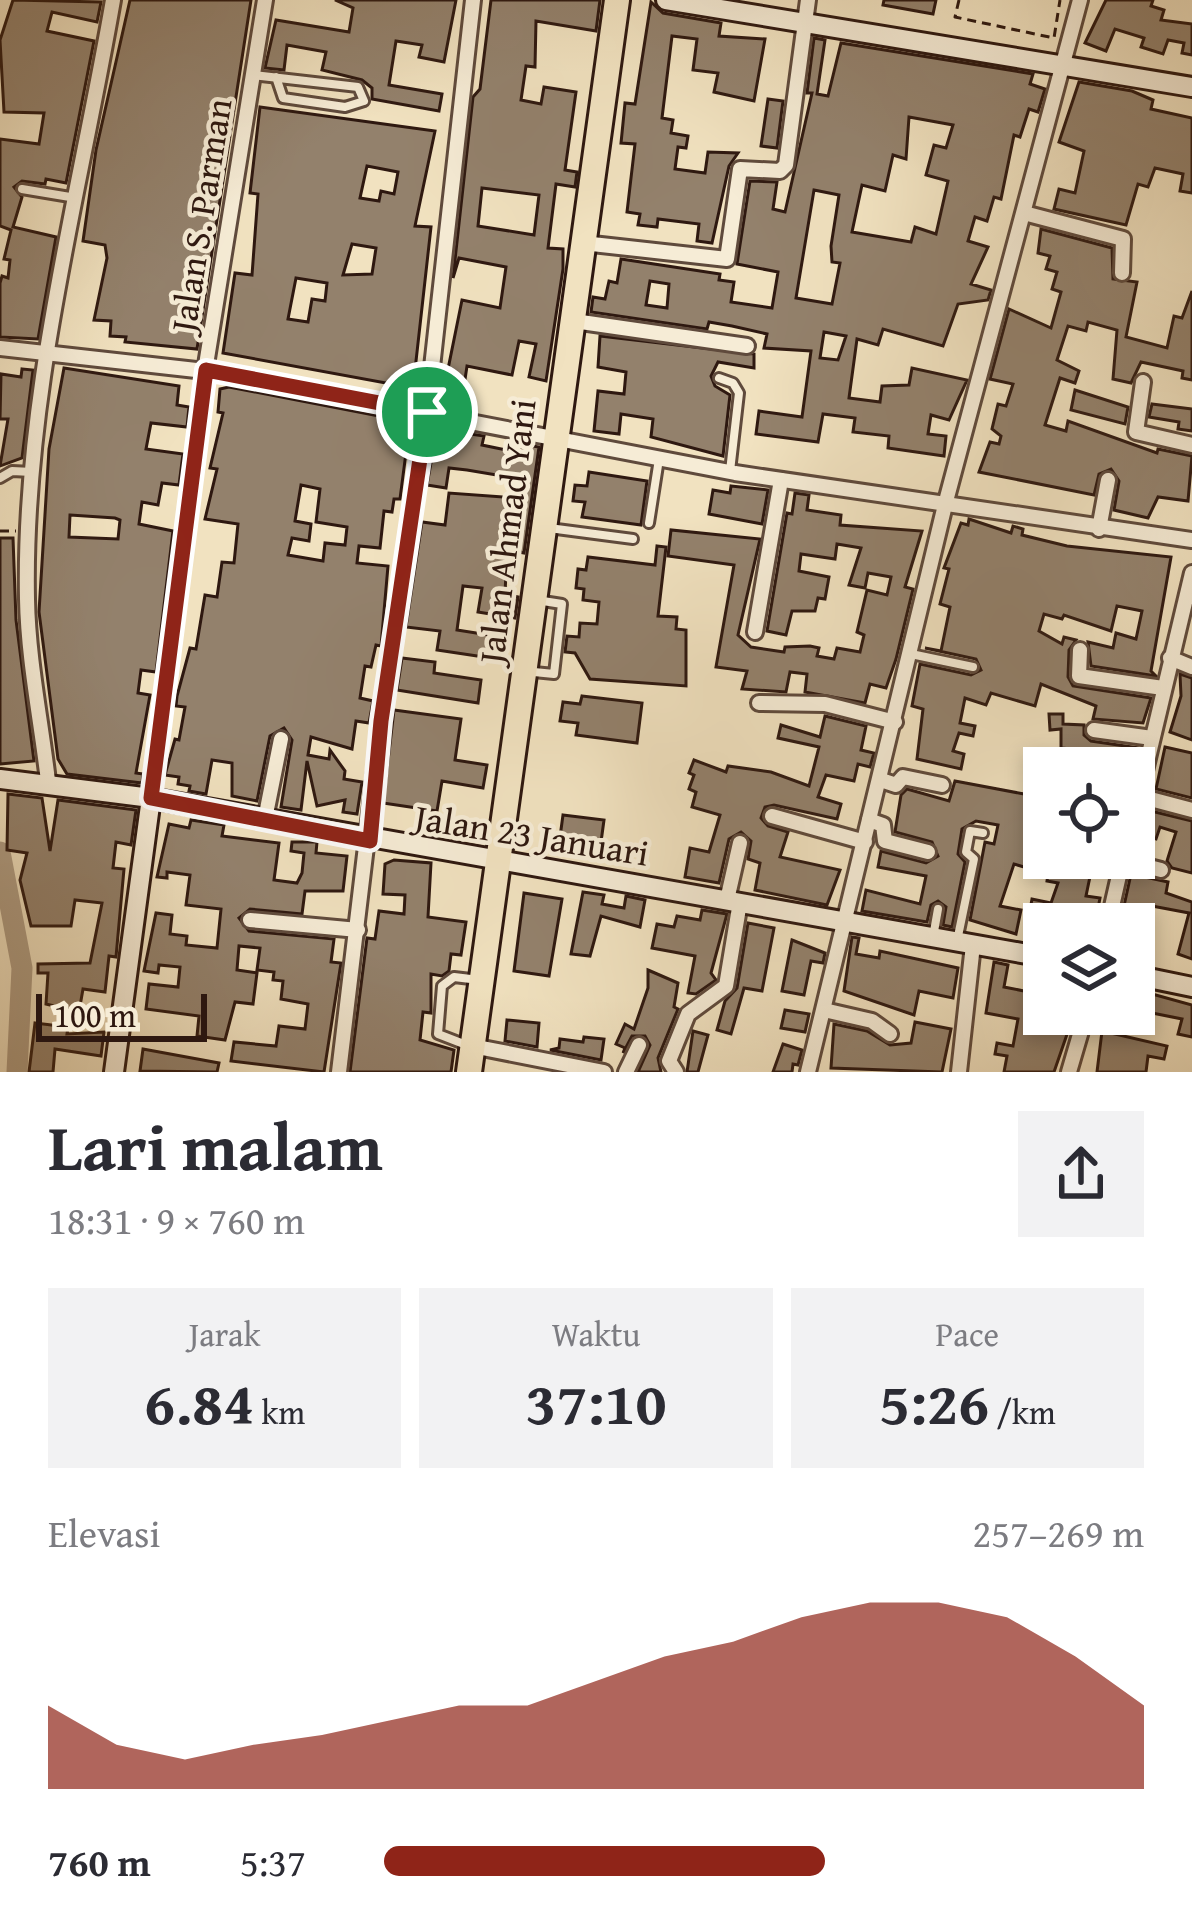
<!DOCTYPE html>
<html lang="id">
<head>
<meta charset="utf-8">
<style>
	:root { --surface:#fff; --page:#f2f2f3; --text:#2b2b33; --muted:#7c7c81; --accent:#8f2418 }
	body { margin:0; font-family:"Gentium Book Plus",serif; background:var(--page); color:var(--text); height:100vh; display:flex; flex-direction:column; font-size:45px; white-space:nowrap }
	* { box-sizing:border-box; margin:0 }
	p { font-size:39px; color:var(--muted) }
	.icon { flex:none; width:66px; height:66px; fill:none; stroke:currentColor; stroke-width:2; stroke-linecap:round; stroke-linejoin:round }
	.map { position:relative; height:1072px; overflow:hidden }
	.side { display:flex; flex-direction:column; background:var(--surface); flex:1 }
	.side>* { flex:none }
	.controls { position:absolute; left:1023px; top:747px; display:grid; gap:24px }
	.controls a { display:grid; place-items:center; width:132px; height:132px; border-radius:0px; background:var(--surface); box-shadow:0 6px 18px #0003; font-size:60px }
	.scale { position:absolute; left:36px; bottom:30px; width:171px; box-sizing:border-box; padding-left:12px; border:6px solid #2e1810; border-top:0; font-size:33px; line-height:42px; white-space:nowrap; color:#2e1810; -webkit-text-stroke:9px #f6ecd6; paint-order:stroke }
	.pin { position:absolute; display:grid; place-items:center; width:102px; height:102px; color:#fff; margin:-51px; border:6px solid #fff; border-radius:50%; box-shadow:0 3px 12px #0007 }
	.round { display:grid; place-items:center; flex:none; width:126px; height:126px; border-radius:0px; background:var(--page) }
	.head { display:flex; align-items:center; justify-content:space-between; height:204px; padding:0 48px }
	h1 { font-size:66px; font-weight:700; line-height:90px }
	.metrics { display:grid; grid-template-columns:repeat(3,1fr); gap:18px; height:204px; padding:12px 48px }
	.metrics div { display:grid; align-content:center; border-radius:0px; background:var(--page); text-align:center }
	.metrics b { font-size:60px; font-weight:700 }
	.metrics small { font-size:33px; font-weight:400 }
	.metrics p { font-size:33px }
	.chart { height:336px; padding:24px 48px }
	.chart p { display:flex; justify-content:space-between }
	.chart svg { width:100%; height:216px; margin-top:12px; fill:var(--accent); opacity:.7 }
	ul { padding:0 48px; list-style:none; font-size:39px }
	li { display:grid; grid-template-columns:192px 144px 1fr; align-items:center; height:90px }
	li i { height:30px; border-radius:15px; background:var(--accent) }
	.map>svg:first-child { display:block }
	.lines { fill:none; stroke-linecap:round; stroke-linejoin:round }
	.river { stroke:#af9d84; stroke-width:21 }
	.building { fill:#93816c; stroke:#2e1810; stroke-width:3; fill-rule:evenodd }
	.lane-casing { stroke:#5f4a3c; stroke-width:14 }
	.street-casing { stroke:#5f4a3c; stroke-width:20 }
	.secondary-casing { stroke:#2e1810; stroke-width:24 }
	.highway-casing { stroke:#2e1810; stroke-width:30 }
	.path { stroke:#2e1810; stroke-width:3; stroke-dasharray:9 6; stroke-linecap:butt }
	.lane { stroke:#f6ecd6; stroke-width:8 }
	.street { stroke:#f6ecd6; stroke-width:14 }
	.secondary { stroke:#f6ecd6; stroke-width:18 }
	.highway { stroke:#f1e2c0; stroke-width:24 }
	.route-casing { stroke:#fff; stroke-width:24 }
	.route { stroke:#8f2418; stroke-width:15 }
	.labels { text-anchor:middle; dominant-baseline:central; stroke-width:9; stroke-linejoin:round; paint-order:stroke }
	.street-label { font-size:36px; fill:#2e1810; stroke:#f6ecd6 }
</style>
</head>
<body>
<div class="map">
<svg width="1192" height="1072" viewBox="0 0 1192 1072">
	<rect width="100%" height="100%" fill="#f1e2c0"/>
	<filter id="stains"><feTurbulence type="fractalNoise" baseFrequency=".00167" numOctaves="4"/><feColorMatrix values="0 0 0 0 .2 0 0 0 0 .09 0 0 0 0 .02 0 0 0 .5 -.17"/></filter>
	<radialGradient id="worn" r=".72"><stop offset=".6" stop-color="#630" stop-opacity="0"/><stop offset="1" stop-color="#630" stop-opacity=".3"/></radialGradient>
	<g class="lines">
		<polyline class="river" points="0,852 22,968 17,1072"/>
	</g>
	<g class="building">
		<polygon points="13,0 101,2 97,22 52,12 47,31 94,41 66,183 46,179 45,184 22,181 14,187 22,197 13,227 56,237 38,339 0,337 0,283 2,276 8,278 10,260 4,259 11,230 0,226 0,139 39,144 44,113 4,112 0,40"/>
		<polygon points="130,0 251,0 197,349 125,342 126,337 110,336 111,321 94,320 107,258 105,245 83,241 96,150"/>
		<polygon points="335,0 456,0 444,62 419,57 422,45 396,41 389,85 442,94 439,111 372,99 372,88 362,80 322,70 326,52 287,45 284,70 265,68 276,20 349,32 353,8"/>
		<path d="M491 0H600L596 31 536 21 535 67 526 66 521 100 541 104 544 87 576 92 565 170 577 172 575 187 556 184 548 248 563 249V269L546 381 529 377 536 344 519 341 512 375 467 366 464 386 445 384 462 300 500 308 506 267 459 258 453 278 473 97 480 89ZM482 188 539 195 534 235 478 226Z"/>
		<polygon points="884,0 936,0 933,14 883,5"/>
		<polygon points="1106,0 1153,0 1151,6 1164,10 1161,20 1192,24 1192,55 1182,53 1184,43 1168,40 1163,54 1141,47 1144,38 1115,29 1106,51 1085,43"/>
		<polygon points="651,2 663,13 721,23 719,36 765,39 754,101 714,92 718,73 693,70 697,39 672,36 662,118 673,120 671,133 688,136 686,148 678,147 675,169 705,173 708,152 738,153 729,166 712,243 697,241 699,224 658,219 657,227 638,225 640,214 627,212 635,144 621,143 625,103 635,104"/>
		<path d="M814 38 825 40 817 94 828 96 841 43 1033 74 1030 84 1045 89 1038 112 1029 109 1020 137 1014 135 1001 199 994 197 987 221 975 217 968 241 988 247 971 284 991 290 988 300 958 304 943 346 883 329 878 345 857 339 849 398 880 402 882 386 909 385 912 368 967 380 949 420 931 415 928 434 946 436 944 456 888 448 889 436 853 432 855 418 823 414 818 442 756 434 759 411 802 417 811 351 764 348 767 334 732 326 709 322 707 329 591 312 593 297 605 299 609 281 617 283 621 259 720 274 719 280 734 282 731 302 772 308 778 272 737 264 750 181 777 182 773 209 785 212 812 93H807ZM909 117 953 125 946 148 934 145 926 175 948 181 936 234 915 227 911 242 852 232 862 185 885 191 893 155 906 159ZM814 190 839 195 831 246 832 262 840 263 832 304 796 298ZM650 281 669 284 667 308 646 305ZM824 332 846 336 838 360 820 358Z"/>
		<polygon points="1079,82 1132,91 1153,100 1151,109 1192,118 1192,193 1180,191 1183,174 1155,168 1148,187 1138,184 1126,225 1054,209 1059,189 1075,193 1084,151 1059,142"/>
		<polygon points="768,99 783,101 777,148 761,146"/>
		<path d="M260 107 435 131 415 226 431 227 413 388 223 353 235 273 252 275 258 194 250 193ZM367 166 398 172 394 194 381 191 379 201 360 198ZM352 244 376 248 372 274 343 275ZM296 278 327 283 325 301 312 299 308 322 288 319Z"/>
		<polygon points="1041,229 1112,248 1113,279 1137,282 1126,337 1167,348 1174,316 1182,318 1192,291 1192,380 1182,378 1183,371 1141,362 1131,383 1113,379 1117,330 1088,322 1086,331 1068,326 1057,360 1079,371 1075,383 1060,378 1045,425 1066,431 1068,421 1157,453 1158,449 1192,456 1188,501 1158,497 1148,518 1114,510 1119,481 1111,469 1099,474 1094,495 979,472 990,442 999,444 1001,436 992,429 998,404 1006,406 1013,384 990,379 1009,309 1051,328 1061,292 1052,289 1057,272 1046,269 1050,256 1038,253"/>
		<polygon points="600,336 754,354 754,368 718,362 711,376 715,386 730,395 723,456 651,437 653,419 621,414 619,434 594,431 598,391 624,394 626,372 598,367"/>
		<path d="M64 368 179 386 177 405 189 407 187 427 151 423 146 449 183 454 179 485 162 483 158 505 142 502 139 524 173 531 156 672 141 670 138 693 150 695 136 773 143 774 142 783 67 774 58 759 39 612 49 449ZM70 515 115 518 120 520 118 539 69 537Z"/>
		<polygon points="22,369 33,370 22,458 0,466 8,419 0,419 1,374 21,377"/>
		<path d="M229 387 410 422 400 499H394L392 512 384 511 380 548 359 546 357 563 388 566 381 646 376 645 371 667 365 666 360 698 373 701 369 723 356 721 352 749 311 737 308 755 329 759 330 750 345 771 344 779 362 782 357 814 343 812 345 800 317 806 307 761 301 810 281 807 292 740 284 728 270 736 257 801 232 796V763L212 760 206 794 189 791 190 786 178 784 179 777 165 775 175 739 179 740 185 707 176 706 177 696 190 648 196 649 205 595 217 597 222 562 234 563 238 524 205 519 217 469 210 468 223 413 218 412 220 389ZM301 485 320 489 316 522 347 527 345 545 325 543 323 561 288 555 292 538 309 541 311 524 295 521Z"/>
		<polygon points="1075,390 1128,407 1125,424 1071,410"/>
		<polygon points="1152,404 1192,409 1192,431 1178,429 1179,422 1149,417"/>
		<polygon points="437,429 484,436 482,445 506,450 507,442 539,447 524,553 507,550 505,594 518,597 515,618 478,612 482,588 463,586 457,630 508,638 504,660 437,650 440,631 406,627 422,522 445,525 449,493 518,498 521,479 467,470 449,468 446,488 427,485"/>
		<polygon points="589,472 647,481 641,525 582,517 585,502 573,501 575,485 587,486"/>
		<polygon points="731,486 768,490 762,524 709,514 713,490 730,493"/>
		<polygon points="795,493 809,495 807,510 841,515 840,525 922,531 905,587 913,589 896,659 886,688 870,684 865,703 805,692 807,674 790,672 786,692 742,689 747,671 716,667 734,565 668,556 671,530 760,539 738,635 751,647 784,652 785,647 810,646 819,648 817,656 834,659 837,648 860,652 864,635 857,632 867,590 887,595 891,577 868,573 865,588 849,585 861,548 837,544 835,559 801,554 799,571 829,577 825,599 818,598 815,611 792,611 786,635 767,631 787,513 792,514"/>
		<polygon points="969,519 1011,533 1013,526 1023,529 1022,535 1067,546 1171,557 1151,671 1156,676 1091,666 1088,642 1113,648 1116,633 1136,639 1142,611 1117,606 1111,631 1064,615 1062,619 1044,614 1039,631 1062,644 1064,637 1076,640 1069,650 1068,677 1073,686 1151,698 1143,723 1093,719 1096,706 1041,684 1035,706 991,693 986,705 965,698 960,723 975,726 973,736 959,733 953,751 964,754 961,769 917,759 923,709 912,706 920,664 971,675 981,670 976,659 925,648 941,651 950,607 940,604 949,569 944,568 961,523 968,525"/>
		<polygon points="0,538 13,538 16,620 34,761 0,764"/>
		<polygon points="657,546 666,547 658,616 677,617 676,629 686,630 686,686 590,679 575,653 565,652 567,636 579,637 580,623 597,624 599,602 583,600 584,589 576,588 578,569 586,570 588,557 655,565"/>
		<polygon points="402,658 435,662 434,673 481,680 478,703 397,690"/>
		<polygon points="1180,674 1192,678 1192,740 1170,732 1181,696"/>
		<polygon points="582,696 642,703 637,743 576,735 578,723 560,721 563,702 580,704"/>
		<polygon points="394,710 461,719 455,760 487,765 483,788 442,781 437,811 383,803"/>
		<polygon points="1049,714 1063,714 1063,724 1084,725 1084,735 1091,741 1139,748 1135,763 1105,756 1101,768 1088,768 1093,751 1061,748 1061,729 1050,730"/>
		<polygon points="825,716 866,726 861,750 874,753 870,767 858,764 854,781 826,775 818,797 841,804 837,819 774,805 765,807 761,818 768,826 788,832 780,857 840,870 827,905 755,890 760,863 748,859 751,841 741,832 729,839 719,883 685,877 690,848 709,852 720,815 692,807 696,792 689,789 694,775 689,773 694,760 726,772 728,766 771,772 809,786 819,747 778,738 781,725 820,737"/>
		<polygon points="1165,747 1192,753 1192,798 1156,789"/>
		<polygon points="1032,767 1044,771 1044,799 1038,797 1033,817 1044,820 1044,858 1093,862 1086,896 1100,898 1095,924 1038,922 1040,912 1030,910 1032,899 1051,903 1058,883 1047,881 1048,874 1014,864 1000,906 1021,910 1016,934 970,920 985,842 994,844 998,825 976,821 962,829 958,854 965,862 952,927 943,925 946,907 938,901 931,905 927,922 862,911 866,890 920,904 926,876 878,867 881,851 926,863 938,856 932,842 895,832 901,795 907,789 949,801 955,781 1024,794"/>
		<polygon points="8,794 42,798 50,851 58,800 136,810 131,845 116,842 113,868 124,869 116,957 109,956 105,992 83,989 79,1012 46,1004 48,973 38,973 38,964 90,963 102,903 75,900 71,926 31,926 20,880 27,853 7,850"/>
		<polygon points="1147,810 1192,821 1192,873 1172,868 1167,861 1176,832 1160,827 1156,839 1139,834"/>
		<polygon points="563,815 604,820 601,842 560,837"/>
		<polygon points="191,820 224,825 222,836 279,843 274,880 297,883 302,873 304,853 291,851 292,842 317,842 316,853 347,856 343,891 305,891 302,914 250,909 239,918 249,931 334,939 331,962 341,963 324,1072 231,1061 234,1042 276,1046 279,1026 305,1029 308,1004 281,999 283,981 273,980 274,972 257,970 260,948 239,946 237,970 257,973 253,1004 235,1002 225,1040 197,1036 199,1016 146,1009 149,984 178,987 180,967 159,965 158,973 144,971 156,913 172,915 170,934 187,936 186,945 217,948 221,909 186,905 190,875 167,872 167,878 157,877 169,824 189,828"/>
		<polygon points="394,860 431,863 428,917 466,922 461,955 451,954 449,971 442,976 431,974 431,1013 423,1012 420,1040 454,1050 451,1072 350,1072 367,938 375,939 379,911 404,914 405,895 383,894 385,864"/>
		<polygon points="1131,874 1168,882 1166,893 1192,902 1192,959 1178,954 1189,913 1152,906 1150,916 1144,915 1139,942 1134,941 1134,924 1120,924"/>
		<polygon points="583,892 604,895 602,904 624,908 626,896 645,900 640,927 601,916 590,956 571,954"/>
		<polygon points="524,893 562,899 549,976 514,971"/>
		<polygon points="702,910 727,914 711,973 716,980 696,994 688,993 695,956 652,948 657,924 674,927 677,916 700,920"/>
		<polygon points="748,923 774,928 762,991 744,988 731,1034 717,1030 725,1001 737,988"/>
		<polygon points="852,937 859,938 856,954 879,958 880,951 958,968 953,998 919,991 914,1015 844,991"/>
		<polygon points="792,940 825,953 823,963 811,961 804,995 782,991"/>
		<polygon points="994,962 1008,965 1004,987 1024,991 1027,979 1044,982 1037,1019 1056,1022 1058,1014 1074,1014 1054,1072 1004,1072 1007,1056 995,1054 997,1043 1013,1046 1018,1019 986,1013"/>
		<polygon points="648,970 678,983 674,1007 678,1009 658,1058 661,1072 638,1072 650,1045 645,1036 632,1036 623,1053 625,1048 616,1044 625,1024 634,1029 648,988"/>
		<polygon points="1134,989 1192,1005 1192,1037 1178,1034 1182,1019 1137,1010"/>
		<polygon points="785,1010 809,1014 805,1032 781,1028"/>
		<polygon points="507,1020 539,1023 537,1047 505,1041"/>
		<polygon points="915,1022 951,1029 942,1072 831,1068 834,1024 867,1031 890,1045 911,1043"/>
		<polygon points="35,1023 68,1027 67,1034 104,1032 101,1056 55,1049 53,1072 29,1072"/>
		<polygon points="693,1031 708,1035 698,1072 687,1072"/>
		<polygon points="1102,1031 1167,1046 1164,1059 1148,1056 1146,1072 1097,1072"/>
		<polygon points="584,1037 604,1039 601,1060 550,1050 559,1048 560,1039 583,1042"/>
		<polygon points="783,1044 802,1050 798,1065 793,1064 792,1072 773,1072"/>
		<polygon points="143,1049 219,1063 217,1072 140,1071"/>
	</g>
	<g class="lines">
		<g class="lane-casing">
			<g id="lane">
				<polyline points="253,75 358,87 364,101 345,107 283,98 276,77"/>
				<polyline points="22,189 76,198"/>
				<polyline points="719,378 733,383 739,393 730,471"/>
				<polyline points="0,478 12,471 32,472"/>
				<polyline points="649,523 659,459"/>
				<polyline points="549,528 633,539"/>
				<polyline points="911,654 973,667"/>
				<polyline points="534,672 554,674 562,604 543,601"/>
				<polyline points="933,937 938,909"/>
				<polyline points="957,941 974,859 966,852 970,831 983,833"/>
				<polyline points="469,1046 438,1034 442,986 454,977 479,980"/>
			</g>
		</g>
		<g class="street-casing">
			<g id="street">
				<polyline points="1024,213 1123,239 1122,273"/>
				<polyline points="592,244 727,259 740,169 780,171 786,165 808,0"/>
				<polyline points="581,322 747,346"/>
				<polyline points="0,348 205,371 735,473 1192,540"/>
				<polyline points="1143,382 1136,432 1192,445"/>
				<polyline points="1099,529 1108,480"/>
				<polyline points="755,632 781,480"/>
				<polyline points="1080,650 1079,676 1163,688"/>
				<polyline points="1170,658 1192,667"/>
				<polyline points="759,703 825,704 895,722"/>
				<polyline points="1094,730 1152,738"/>
				<polyline points="881,780 896,785 903,777 942,785"/>
				<path d="M48 781C41 721 28 659 27 599 23 398 79 197 113 0"/>
				<polyline points="1139,796 1192,810"/>
				<polyline points="151,798 205,371 265,0"/>
				<polyline points="772,816 865,842"/>
				<polyline points="1134,817 1192,573"/>
				<polyline points="265,819 281,739"/>
				<polyline points="869,820 883,825 885,841 928,852"/>
				<polyline points="1122,860 1161,870"/>
				<polyline points="727,900 740,843"/>
				<polyline points="250,920 358,930"/>
				<polyline points="1108,924 1123,858"/>
				<polyline points="824,1010 872,1021 890,1034"/>
				<polyline points="472,1046 604,1072"/>
				<polyline points="339,1072 381,721 427,412 473,0"/>
				<polyline points="626,1072 639,1045"/>
				<polyline points="676,1072 669,1061 688,1014 726,986 740,902"/>
				<polyline points="808,1072 945,505 1080,0"/>
				<polyline points="959,1072 973,945"/>
				<polyline points="1069,1072 1086,1014"/>
			</g>
		</g>
		<g class="secondary-casing">
			<g id="secondary">
				<polyline points="666,0 1192,87"/>
				<polyline points="0,779 151,798 1044,957"/>
				<polyline points="1134,975 1192,987"/>
				<polyline points="114,1072 151,798"/>
			</g>
		</g>
		<g class="highway-casing">
			<polyline id="highway" points="469,1072 617,0"/>
		</g>
		<g class="path">
			<polyline points="959,0 955,17 1054,38 1060,0"/>
			<polyline points="0,531 16,531"/>
		</g>
		<use href="#lane" class="lane"/>
		<use href="#street" class="street"/>
		<use href="#secondary" class="secondary"/>
		<use href="#highway" class="highway"/>
	</g>
	<g class="lines">
		<g class="route-casing">
			<polygon id="route" points="206,370 427,412 381,721 370,841 151,798"/>
		</g>
		<use href="#route" class="route"/>
	</g>
	<g class="labels">
		<g class="street-label">
			<text transform="translate(200 215) rotate(-81)">Jalan S. Parman</text>
			<text transform="translate(506 531) rotate(-83)">Jalan Ahmad Yani</text>
			<text transform="translate(532 834) rotate(9)">Jalan 23 Januari</text>
		</g>
	</g>
	<rect width="100%" height="100%" filter="url(#stains)"/>
	<rect width="100%" height="100%" fill="url(#worn)"/>
</svg>
<div class="controls">
<a><svg class="icon" aria-label="locate" viewBox="0 0 24 24"><circle cx="12" cy="12" r="6"/><path d="M12 2v4M12 18v4M2 12h4M18 12h4"/></svg></a>
<a><svg class="icon" aria-label="layers" viewBox="0 0 24 24"><path d="M12 4l9 5-9 5-9-5zM3 14l9 5 9-5"/></svg></a>
</div>
<div class="scale">100 m</div>
<div class="pin" style="left:427px;top:412px;background:#1e9e55"><svg class="icon" aria-label="arrive" viewBox="0 0 24 24"><path d="M6 21V4h12l-3 4 3 4H6"/></svg></div>
</div>
<section class="side">
<div class="head"><div><h1>Lari malam</h1><p>18:31 · 9 × 760 m</p></div><a class="round"><svg class="icon" aria-label="share" viewBox="0 0 24 24"><path d="M12 15V3M7 8l5-5 5 5M5 13v7h14v-7"/></svg></a></div>
<div class="metrics">
<div><p>Jarak</p><b>6.84<small> km</small></b></div>
<div><p>Waktu</p><b>37:10</b></div>
<div><p>Pace</p><b>5:26<small> /km</small></b></div>
</div>
<div class="chart"><p><span>Elevasi</span>257–269 m</p>
<svg viewBox="0 0 160 44" preserveAspectRatio="none"><path d="M0 44V27L10 35L20 38L30 35L40 33L50 30L60 27L70 27L80 22L90 17L100 14L110 9L120 6L130 6L140 9L150 17L160 27V44z"/></svg>
</div>
<ul>
<li><b>760 m</b>5:37<i style="width:58%"></i></li>
</ul>
</section>
</body>
</html>
